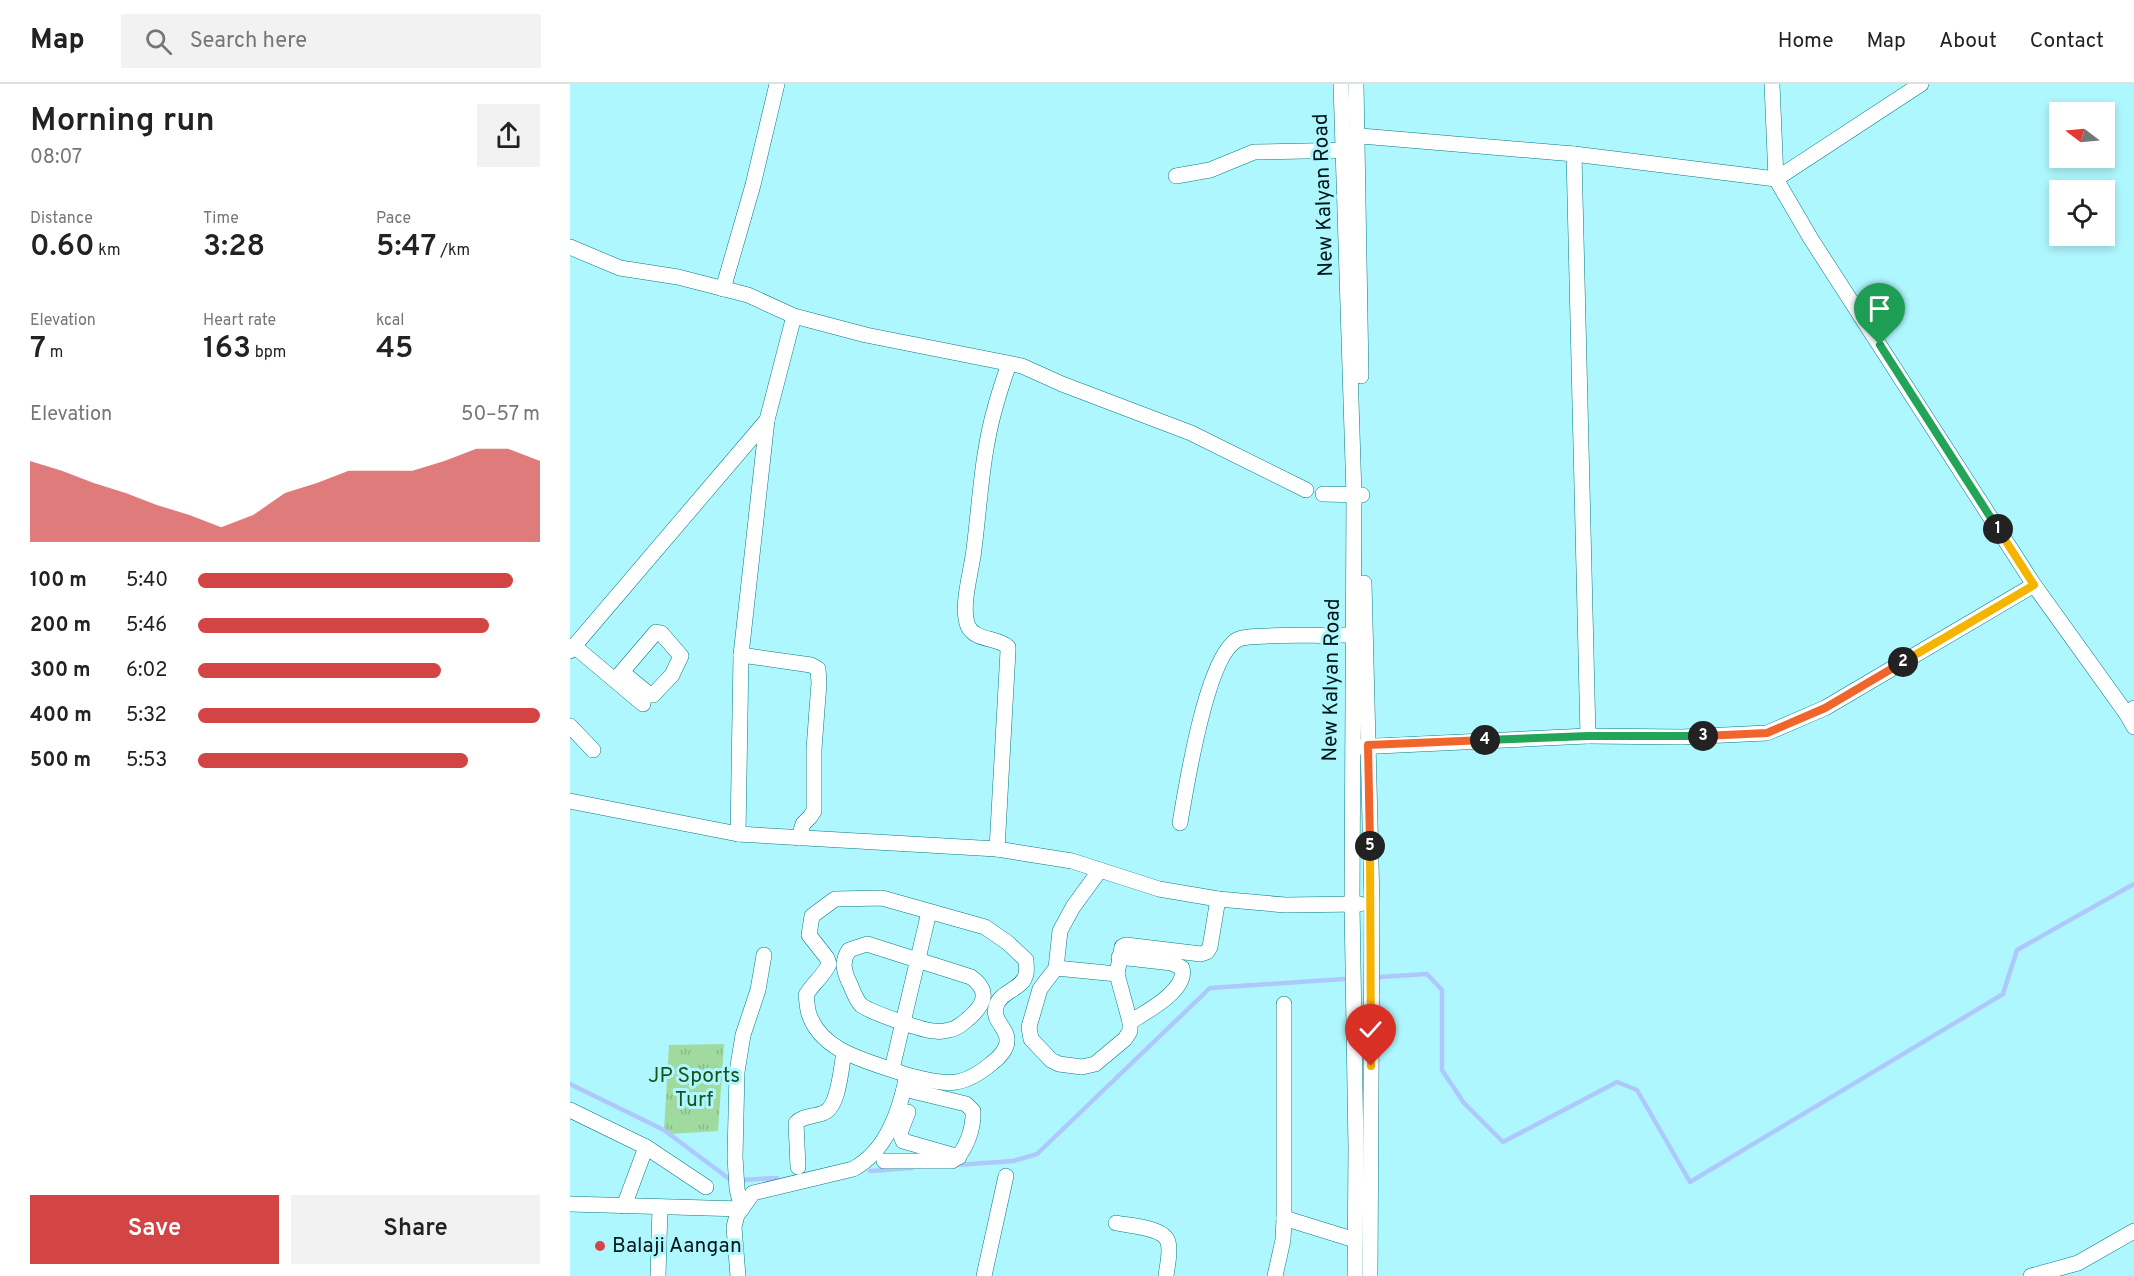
<!DOCTYPE html>
<html lang="en">
<head>
<meta charset="utf-8">
<style>
	:root { --surface:#fff; --page:#f2f2f2; --text:#222; --muted:#767676; --line:#e0e0e0; --accent:#d34445 }
	body { margin:0; font-family:Overpass,sans-serif; background:var(--page); color:var(--text); height:100vh; display:flex; flex-direction:column; font-size:22px; white-space:nowrap }
	* { box-sizing:border-box; margin:0 }
	p { font-size:20px; color:var(--muted) }
	.icon { flex:none; width:33px; height:33px; fill:none; stroke:currentColor; stroke-width:2; stroke-linecap:round; stroke-linejoin:round }
	.map { position:relative; flex:1; overflow:hidden }
	.panel { display:flex; flex-direction:column; background:var(--surface); width:570px }
	.panel>* { flex:none }
	.needle { width:39px; rotate:286deg }
	.controls { position:absolute; left:1479px; top:18px; display:grid; gap:12px }
	.controls a { display:grid; place-items:center; width:66px; height:66px; border-radius:0px; background:var(--surface); box-shadow:0 3px 9px #0003; font-size:30px }
	.pin { position:absolute; display:grid; place-items:center; width:51px; height:51px; color:#fff; margin:-62px -26px; border-radius:50% 50% 50% 0; rotate:-45deg; box-shadow:0 0 6px #0007 }
	.pin .icon { rotate:45deg }
	.km { position:absolute; width:30px; height:30px; margin:-15px; border-radius:50%; background:#222; color:#fff; font-size:16px; line-height:30px; text-align:center }
	.round { display:grid; place-items:center; flex:none; width:63px; height:63px; border-radius:0px; background:var(--page) }
	.headline { display:flex; align-items:center; justify-content:space-between; height:102px; padding:0 30px }
	h1 { font-size:33px; font-weight:600; line-height:45px }
	.figures { display:grid; grid-template-columns:repeat(3,1fr); gap:9px; height:102px; padding:6px 30px }
	.figures div { display:grid; align-content:center }
	.figures b { font-size:30px; font-weight:600 }
	.figures small { font-size:16px; font-weight:400 }
	.figures p { font-size:16px }
	.chart { height:168px; padding:12px 30px }
	.chart p { display:flex; justify-content:space-between }
	.chart svg { width:100%; height:108px; margin-top:6px; fill:var(--accent); opacity:.7 }
	.primary-button { display:flex; gap:12px; margin-top:auto; padding:12px 30px }
	.primary-button a { flex:1; height:69px; border-radius:0px; background:var(--accent); color:#fff; font-size:24px; font-weight:600; line-height:69px; text-align:center }
	.primary-button a+a { background:var(--page); color:var(--text) }
	ul { padding:0 30px; list-style:none; font-size:20px }
	li { display:grid; grid-template-columns:96px 72px 1fr; align-items:center; height:45px }
	li i { height:15px; border-radius:8px; background:var(--accent) }
	header { display:flex; align-items:center; gap:36px; box-sizing:border-box; height:84px; padding:0 30px; background:var(--surface); border-bottom:2px solid var(--line) }
	header strong { font-size:28px }
	nav { display:flex; gap:33px; margin-inline-start:auto; font-size:21px }
	.search { width:420px; height:54px; background:var(--page); display:flex; align-items:center; gap:15px; box-sizing:border-box; padding:0 21px; border-radius:0px; color:var(--muted); font-size:22px }
	main { display:flex; flex:1; min-height:0 }
	.map>svg:first-child { display:block }
	.grass { fill:url(#grass-tufts) }
	.lines { fill:none; stroke-linecap:round; stroke-linejoin:round }
	.stream { stroke:#aec8fd; stroke-width:4.5 }
	.minor-casing { stroke:#077a83; stroke-width:16 }
	.minor { stroke:#fff; stroke-width:15 }
	.split-1-casing { stroke:#fff; stroke-width:12 }
	.split-2-casing { stroke:#fff; stroke-width:12 }
	.split-3-casing { stroke:#fff; stroke-width:12 }
	.split-4-casing { stroke:#fff; stroke-width:12 }
	.split-5-casing { stroke:#fff; stroke-width:12 }
	.split-6-casing { stroke:#fff; stroke-width:12 }
	.split-1 { stroke:#22a559; stroke-width:8 }
	.split-2 { stroke:#f5b400; stroke-width:8 }
	.split-3 { stroke:#f0652b; stroke-width:8 }
	.split-4 { stroke:#22a559; stroke-width:8 }
	.split-5 { stroke:#f0652b; stroke-width:8 }
	.split-6 { stroke:#f5b400; stroke-width:8 }
	.poi-dot { fill:#d34445; stroke:#aff7fe; stroke-width:2 }
	.labels { text-anchor:middle; dominant-baseline:central; stroke-width:6; stroke-linejoin:round; paint-order:stroke }
	.street-label { font-size:21px; fill:#001719; stroke:#aff7fe }
	.park-label { font-size:21px; fill:#19531c; stroke:#aff7fe }
	.poi-label { font-size:21px; fill:#001719; stroke:#aff7fe; text-anchor:start }
</style>
</head>
<body>
<header>
<strong>Map</strong>
<div class="search"><svg class="icon" aria-label="search" viewBox="0 0 24 24"><circle cx="10" cy="10" r="6"/><path d="M15 15l6 6"/></svg>Search here</div>
<nav><a>Home</a><a>Map</a><a>About</a><a>Contact</a></nav>
</header>
<main>
<section class="panel">
<div class="headline"><div><h1>Morning run</h1><p>08:07</p></div><a class="round"><svg class="icon" aria-label="share" viewBox="0 0 24 24"><path d="M12 15V3M7 8l5-5 5 5M5 13v7h14v-7"/></svg></a></div>
<div class="figures">
<div><p>Distance</p><b>0.60<small> km</small></b></div>
<div><p>Time</p><b>3:28</b></div>
<div><p>Pace</p><b>5:47<small> /km</small></b></div>
</div>
<div class="figures">
<div><p>Elevation</p><b>7<small> m</small></b></div>
<div><p>Heart rate</p><b>163<small> bpm</small></b></div>
<div><p>kcal</p><b>45</b></div>
</div>
<div class="chart"><p><span>Elevation</span>50–57 m</p>
<svg viewBox="0 0 160 44" preserveAspectRatio="none"><path d="M0 44V11L10 15L20 20L30 24L40 29L50 33L60 38L70 33L80 24L90 20L100 15L110 15L120 15L130 11L140 6L150 6L160 11V44z"/></svg>
</div>
<ul>
<li><b>100 m</b>5:40<i style="width:92%"></i></li>
<li><b>200 m</b>5:46<i style="width:85%"></i></li>
<li><b>300 m</b>6:02<i style="width:71%"></i></li>
<li><b>400 m</b>5:32<i style="width:100%"></i></li>
<li><b>500 m</b>5:53<i style="width:79%"></i></li>
</ul>
<div class="primary-button"><a>Save</a><a>Share</a></div>
</section>
<div class="map">
<svg width="1564" height="1192" viewBox="0 0 1564 1192">
	<defs>
		<pattern id="grass-tufts" width="24" height="20" patternUnits="userSpaceOnUse" patternTransform="scale(1.5)"><rect width="24" height="20" fill="#a1da9f"/><path d="M3 7l-1-3M5 7V3M7 7l1-3M15 17l-1-3M17 17v-4M19 17l1-3" fill="none" stroke="#89ba88"/></pattern>
	</defs>
	<rect width="100%" height="100%" fill="#aff7fe"/>
	<polygon class="grass" points="154,960 148,1047 98,1050 98,1047 94,1046 99,961"/>
	<g class="lines">
		<g class="stream">
			<polyline points="810,893 857,890 872,906 872,986 894,1019 933,1058 1047,998 1067,1006 1120,1098 1433,910 1447,866 1564,800"/>
			<polyline points="0,1000 94,1046 162,1097"/>
			<polyline points="386,1081 443,1077 467,1070 640,904 774,895"/>
			<polyline points="300,1087 342,1084"/>
			<polyline points="171,1096 207,1094"/>
		</g>
		<g class="minor-casing">
			<g id="minor">
				<polyline points="771,0 784,411 782,820 786,1065 785,1192"/>
				<polyline points="786,0 791,292"/>
				<polyline points="1202,0 1206,95 1241,155 1464,501 1556,629"/>
				<polyline points="779,51 1004,70 1206,95 1351,0"/>
				<polyline points="606,92 640,86 684,68 783,66"/>
				<polyline points="0,163 50,184 108,193 178,211 224,232 296,251 452,282 492,300 621,349 736,406"/>
				<polyline points="153,205 183,101 207,0"/>
				<polyline points="753,410 792,411"/>
				<polyline points="794,499 802,819 800,1192"/>
				<polyline points="4,562 73,620"/>
				<polyline points="0,567 197,336 224,232"/>
				<polyline points="171,571 241,581 248,585 249,599 244,665 244,727 240,733 233,740 229,754"/>
				<polyline points="45,596 86,548 91,549 111,572 102,591 83,611 80,611 52,588"/>
				<polyline points="1564,624 1556,629 1564,643"/>
				<polyline points="0,642 23,666"/>
				<polyline points="1018,652 1112,653 1197,649 1255,624 1464,501"/>
				<polyline points="787,663 1018,652 1004,70"/>
				<polyline points="0,717 168,750 171,571 197,336"/>
				<path d="M610 739C616 704 637 568 669 555 677 552 688 553 697 552 729 550 761 553 793 550"/>
				<polyline points="168,750 427,765 502,777 589,805 648,815 715,821 790,820"/>
				<path d="M427 765 438 567V563C427 553 405 557 398 542 390 522 402 486 404 465 410 418 412 369 425 324 429 309 434 294 439 280"/>
				<polyline points="530,786 503,823 490,847 486,884 470,905 459,943 461,955 481,976 489,980 512,983 525,980 555,955 560,947 560,938 547,890 552,863 556,861 631,870 637,868 640,863 648,815"/>
				<path d="M297 860 401 893C420 907 415 920 399 934 393 939 387 945 379 946 375 947 369 948 365 947 353 947 300 928 291 921 286 916 283 907 280 900 274 888 271 878 279 866Z"/>
				<path d="M549 873 602 879 612 884C618 906 576 928 560 938"/>
				<polyline points="486,884 547,890"/>
				<polyline points="322,985 359,828"/>
				<polyline points="0,1026 76,1063 54,1122"/>
				<polyline points="338,1028 330,1049 333,1057 389,1073"/>
				<polyline points="76,1063 136,1103"/>
				<path d="M314 1077H382C396 1069 404 1043 403 1027L396 1020 334 1005"/>
				<path d="M228 1083 226 1039C233 1031 244 1033 253 1029 269 1024 271 984 274 968"/>
				<polyline points="0,1120 172,1125 167,1105 165,1073 167,988 173,951 188,906 194,871"/>
				<polyline points="714,1134 785,1156"/>
				<path d="M546 1139C560 1142 594 1143 598 1158 601 1168 597 1182 596 1192"/>
				<polyline points="88,1192 90,1123"/>
				<path d="M168 1192 164 1143 167 1131 183 1109 283 1085C317 1067 330 1026 337 991 303 978 252 970 239 930 237 924 237 917 236 911 243 899 253 893 259 880L257 874 239 851 242 832 265 815 312 814 415 843 438 859 456 876C456 880 457 886 456 890 453 906 429 907 426 923 422 937 438 944 437 957 437 965 429 974 422 979 390 1006 375 1000 337 991"/>
				<polyline points="414,1192 436,1092"/>
				<polyline points="705,1192 713,1156 714,1134 714,920"/>
				<polyline points="1461,1192 1508,1179 1564,1147"/>
			</g>
		</g>
		<use href="#minor" class="minor"/>
	</g>
	<g class="lines">
		<g class="split-1-casing">
			<polyline id="split-1" points="1310,261 1428,445"/>
		</g>
		<g class="split-2-casing">
			<polyline id="split-2" points="1333,578 1464,501 1428,445"/>
		</g>
		<g class="split-3-casing">
			<polyline id="split-3" points="1133,652 1197,649 1255,624 1333,578"/>
		</g>
		<g class="split-4-casing">
			<polyline id="split-4" points="915,656 1018,652 1133,652"/>
		</g>
		<g class="split-5-casing">
			<polyline id="split-5" points="800,762 798,661 915,656"/>
		</g>
		<g class="split-6-casing">
			<polyline id="split-6" points="800,762 801,982"/>
		</g>
		<use href="#split-1" class="split-1"/>
		<use href="#split-2" class="split-2"/>
		<use href="#split-3" class="split-3"/>
		<use href="#split-4" class="split-4"/>
		<use href="#split-5" class="split-5"/>
		<use href="#split-6" class="split-6"/>
	</g>
	<circle class="poi-dot" cx="30" cy="1162" r="6"/>
	<g class="labels">
		<g class="street-label">
			<text transform="translate(754 111) rotate(-92)">New Kalyan Road</text>
			<text transform="translate(762 596) rotate(-89)">New Kalyan Road</text>
		</g>
		<g class="park-label">
			<text x="124" y="992">JP Sports<tspan x="124" dy="24">Turf</tspan></text>
		</g>
		<g class="poi-label">
			<text x="42" y="1162">Balaji Aangan</text>
		</g>
	</g>
</svg>
<div class="controls">
<a><svg class="needle" viewBox="-14 -14 28 28"><path d="M0-13l5 13h-10z" fill="#e53935"/><path d="M0 13l5-13h-10z" fill="#767676"/></svg></a>
<a><svg class="icon" aria-label="locate" viewBox="0 0 24 24"><circle cx="12" cy="12" r="6"/><path d="M12 2v4M12 18v4M2 12h4M18 12h4"/></svg></a>
</div>
<div class="pin" style="left:1310px;top:261px;background:#1e9e55"><svg class="icon" aria-label="arrive" viewBox="0 0 24 24"><path d="M6 21V4h12l-3 4 3 4H6"/></svg></div>
<div class="pin" style="left:801px;top:982px;background:#d93025"><svg class="icon" aria-label="check" viewBox="0 0 24 24"><path d="M5 12l5 5 9-10"/></svg></div>
<b class="km" style="left:1428px;top:445px">1</b>
<b class="km" style="left:1333px;top:578px">2</b>
<b class="km" style="left:1133px;top:652px">3</b>
<b class="km" style="left:915px;top:656px">4</b>
<b class="km" style="left:800px;top:762px">5</b>
</div>
</main>
</body>
</html>
